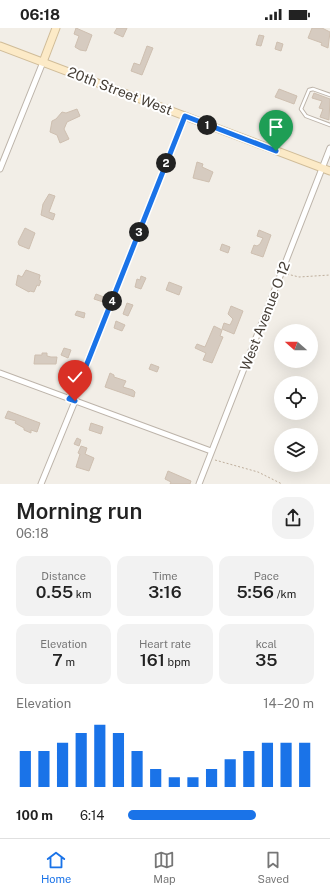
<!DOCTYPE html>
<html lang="en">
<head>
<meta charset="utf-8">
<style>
	:root { --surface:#fff; --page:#f2f2f2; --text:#222; --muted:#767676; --line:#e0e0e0; --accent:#1a73e8 }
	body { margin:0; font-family:"Public Sans",sans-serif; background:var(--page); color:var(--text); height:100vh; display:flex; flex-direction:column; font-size:15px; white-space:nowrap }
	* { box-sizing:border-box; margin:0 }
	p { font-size:13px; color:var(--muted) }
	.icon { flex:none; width:22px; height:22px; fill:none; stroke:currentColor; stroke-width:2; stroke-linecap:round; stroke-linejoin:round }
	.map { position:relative; height:456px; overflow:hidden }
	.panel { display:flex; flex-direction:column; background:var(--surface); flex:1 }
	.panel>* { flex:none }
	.needle { width:26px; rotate:291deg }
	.fabs { position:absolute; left:274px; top:296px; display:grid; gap:8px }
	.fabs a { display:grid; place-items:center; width:44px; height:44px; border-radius:50%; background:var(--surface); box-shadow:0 4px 16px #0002; font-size:20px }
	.pin { position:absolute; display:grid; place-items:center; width:34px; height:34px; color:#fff; margin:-41px -17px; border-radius:50% 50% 50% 0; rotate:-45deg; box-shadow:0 0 4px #0007 }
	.pin .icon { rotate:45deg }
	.km { position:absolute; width:20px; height:20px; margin:-10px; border-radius:50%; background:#222; color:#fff; font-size:11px; line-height:20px; text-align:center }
	.round { display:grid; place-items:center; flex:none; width:42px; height:42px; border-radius:16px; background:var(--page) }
	.summary { display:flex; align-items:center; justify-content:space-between; height:68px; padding:0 16px }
	h1 { font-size:22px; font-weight:600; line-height:30px }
	.metrics { display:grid; grid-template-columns:repeat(3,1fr); gap:6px; height:68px; padding:4px 16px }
	.metrics div { display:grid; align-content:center; border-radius:10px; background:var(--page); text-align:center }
	.metrics b { font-size:17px; font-weight:600 }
	.metrics small { font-size:11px; font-weight:400 }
	.metrics p { font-size:11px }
	.chart { height:112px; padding:8px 16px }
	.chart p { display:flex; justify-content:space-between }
	.chart svg { width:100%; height:72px; margin-top:4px; stroke:var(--accent); stroke-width:6 }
	ul { padding:0 16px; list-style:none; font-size:13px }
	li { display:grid; grid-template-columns:64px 48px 1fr; align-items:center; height:30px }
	li i { height:10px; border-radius:5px; background:var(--accent) }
	.status { display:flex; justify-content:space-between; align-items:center; height:28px; padding:0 20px; background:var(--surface); direction:ltr }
	.status svg { height:11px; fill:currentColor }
	.tabs { display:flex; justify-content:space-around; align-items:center; height:56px; border-top:1px solid var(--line); background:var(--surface); font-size:11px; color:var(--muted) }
	.tabs a { display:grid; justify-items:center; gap:2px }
	.tabs .on { color:var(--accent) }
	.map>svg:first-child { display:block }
	.building { fill:#d6cbc0; stroke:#cebfb0 }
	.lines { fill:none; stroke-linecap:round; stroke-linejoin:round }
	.lane-casing { stroke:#bdb4aa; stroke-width:4.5 }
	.street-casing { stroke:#bdb4aa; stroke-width:7 }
	.secondary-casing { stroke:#d0bc98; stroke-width:9 }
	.path { stroke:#beae9c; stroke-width:1; stroke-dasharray:2 2; stroke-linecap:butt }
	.lane { stroke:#fff; stroke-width:2.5 }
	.street { stroke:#fff; stroke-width:5 }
	.secondary { stroke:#fceac7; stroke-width:7 }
	.route-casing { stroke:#fff; stroke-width:8 }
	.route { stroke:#1a73e8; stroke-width:5 }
	.labels { text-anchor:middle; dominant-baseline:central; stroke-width:4; stroke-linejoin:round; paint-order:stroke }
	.street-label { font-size:14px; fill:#453e36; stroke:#fff }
</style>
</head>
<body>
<div class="status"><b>06:18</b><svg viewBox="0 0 49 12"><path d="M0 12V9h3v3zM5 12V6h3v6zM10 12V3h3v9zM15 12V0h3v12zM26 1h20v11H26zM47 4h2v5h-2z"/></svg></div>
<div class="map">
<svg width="330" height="456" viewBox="0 0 330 456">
	<rect width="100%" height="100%" fill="#f2eee7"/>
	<g class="building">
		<polygon points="76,0 92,7 86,23 80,22 75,19 79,8 74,6"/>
		<polygon points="117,0 127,0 123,9 114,5"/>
		<polygon points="312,0 322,0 330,4 328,20 321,17 322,15 308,10"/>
		<polygon points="259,7 264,8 261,18 256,17"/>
		<polygon points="277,14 283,16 281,23 275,21"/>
		<polygon points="147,18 153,20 142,47 131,43 134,35 140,37"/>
		<polygon points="279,61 297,68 294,76 275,69"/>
		<polygon points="314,65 330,71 329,92 320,89 323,81 319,80 322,73 312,70"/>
		<polygon points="77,81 80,88 67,94 64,101 69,111 60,115 57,107 50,104 52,93 56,91 62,84 66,85"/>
		<polygon points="197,134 203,136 202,139 213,144 209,154 193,150"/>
		<polygon points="49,166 55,168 49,184 55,186 53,192 41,187 43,176"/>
		<polygon points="25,200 35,205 29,221 19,217 18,214"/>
		<polygon points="259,202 271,207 263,229 251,225 254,217 257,218 260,216 263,210 257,208"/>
		<polygon points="222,216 230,219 228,225 220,222"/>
		<polygon points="26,242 40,247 39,252 41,253 39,258 37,257 34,264 30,263 29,264 16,257 18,247 22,249"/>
		<polygon points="141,248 146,250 141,261 135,259 137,251 140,252"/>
		<polygon points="169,254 182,259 179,267 166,262"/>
		<polygon points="96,266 104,269 103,274 94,271"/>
		<polygon points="127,275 133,277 128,288 123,286"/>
		<polygon points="231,278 243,283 234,306 222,301 224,295 230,297 233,291 228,286"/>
		<polygon points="77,283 85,285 84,290 75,287"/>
		<polygon points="116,293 125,297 122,303 114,300"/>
		<polygon points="214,298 222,302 220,308 223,309 212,335 203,332 206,325 195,320 197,316 205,319"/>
		<polygon points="64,320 71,322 68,330 61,327"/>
		<polygon points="42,325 47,325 47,328 51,329 57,329 56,336 34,336 35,327 42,327"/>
		<polygon points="151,336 159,339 157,344 149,341"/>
		<polygon points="110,345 114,347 114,349 126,353 123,359 133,362 135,364 134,369 105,359"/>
		<polygon points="8,383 40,395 37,404 31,402 31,405 24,402 24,400 15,395 16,393 5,390"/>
		<polygon points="91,395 103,399 101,406 89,402"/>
		<polygon points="77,410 81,412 79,418 74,416"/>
		<polygon points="81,418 87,420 85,426 94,430 89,443 76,439 80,426 78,425"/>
		<polygon points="168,443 191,453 190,456 170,456 171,454 165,451"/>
	</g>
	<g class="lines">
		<g class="lane-casing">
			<polyline id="lane" points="330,67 313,61 309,62 301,81 306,88 330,97"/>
		</g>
		<g class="street-casing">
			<g id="street">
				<polyline points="0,141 43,34"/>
				<polyline points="0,345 211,423"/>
				<polyline points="41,456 75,373"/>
				<polyline points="199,456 330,120"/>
			</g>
		</g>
		<g class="secondary-casing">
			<g id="secondary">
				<polyline points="0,18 330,143"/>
				<polyline points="43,34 56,0"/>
			</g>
		</g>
		<g class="path">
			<polyline points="287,246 299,249 330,247"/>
			<polyline points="74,366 91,329 183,95"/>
			<polyline points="215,432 258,444 282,456"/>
		</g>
		<use href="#lane" class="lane"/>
		<use href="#street" class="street"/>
		<use href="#secondary" class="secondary"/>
	</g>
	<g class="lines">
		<g class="route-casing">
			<polyline id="route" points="75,373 69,371 76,363 90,328 185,88 276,123"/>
		</g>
		<use href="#route" class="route"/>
	</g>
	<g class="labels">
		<g class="street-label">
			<text transform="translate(120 63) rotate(21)">20th Street West</text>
			<text transform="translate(265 288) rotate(-69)">West Avenue O 12</text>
		</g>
	</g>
</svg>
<div class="fabs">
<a><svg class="needle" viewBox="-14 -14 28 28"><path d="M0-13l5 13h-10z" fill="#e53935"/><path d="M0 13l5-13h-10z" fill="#767676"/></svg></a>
<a><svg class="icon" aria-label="locate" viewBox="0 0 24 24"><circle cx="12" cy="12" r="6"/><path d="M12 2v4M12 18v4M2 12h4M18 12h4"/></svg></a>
<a><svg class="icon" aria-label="layers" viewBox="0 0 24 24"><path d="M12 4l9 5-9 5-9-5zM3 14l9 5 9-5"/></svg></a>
</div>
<div class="pin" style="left:276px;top:123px;background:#1e9e55"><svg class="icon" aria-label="arrive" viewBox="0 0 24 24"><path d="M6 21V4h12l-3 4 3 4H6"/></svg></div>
<div class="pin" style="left:75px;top:373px;background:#d93025"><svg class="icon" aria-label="check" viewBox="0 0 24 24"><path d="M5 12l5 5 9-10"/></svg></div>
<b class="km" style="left:207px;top:97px">1</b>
<b class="km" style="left:166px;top:135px">2</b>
<b class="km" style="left:139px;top:204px">3</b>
<b class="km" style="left:112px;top:273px">4</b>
</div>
<section class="panel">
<div class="summary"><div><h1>Morning run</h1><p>06:18</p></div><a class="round"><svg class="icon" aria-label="share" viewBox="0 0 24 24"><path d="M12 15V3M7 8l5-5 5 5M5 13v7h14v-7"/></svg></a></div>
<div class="metrics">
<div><p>Distance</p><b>0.55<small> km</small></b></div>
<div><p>Time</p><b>3:16</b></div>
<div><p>Pace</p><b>5:56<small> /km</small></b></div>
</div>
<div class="metrics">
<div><p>Elevation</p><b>7<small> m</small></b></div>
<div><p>Heart rate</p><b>161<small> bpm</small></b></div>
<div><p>kcal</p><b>35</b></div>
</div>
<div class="chart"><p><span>Elevation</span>14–20 m</p>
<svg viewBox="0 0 160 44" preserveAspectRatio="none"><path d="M5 44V22M15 44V22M25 44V17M35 44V11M45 44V6M55 44V11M65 44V22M75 44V33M85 44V38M95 44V38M105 44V33M115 44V27M125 44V22M135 44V17M145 44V17M155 44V17"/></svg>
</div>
<ul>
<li><b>100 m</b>6:14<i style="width:69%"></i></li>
</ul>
</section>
<nav class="tabs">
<a class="on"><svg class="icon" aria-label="home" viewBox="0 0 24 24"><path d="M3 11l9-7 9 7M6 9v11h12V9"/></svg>Home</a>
<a><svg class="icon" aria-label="map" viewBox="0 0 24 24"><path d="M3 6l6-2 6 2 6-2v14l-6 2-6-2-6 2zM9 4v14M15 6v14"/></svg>Map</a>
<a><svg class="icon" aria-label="saved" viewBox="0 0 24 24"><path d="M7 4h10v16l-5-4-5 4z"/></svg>Saved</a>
</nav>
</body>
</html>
